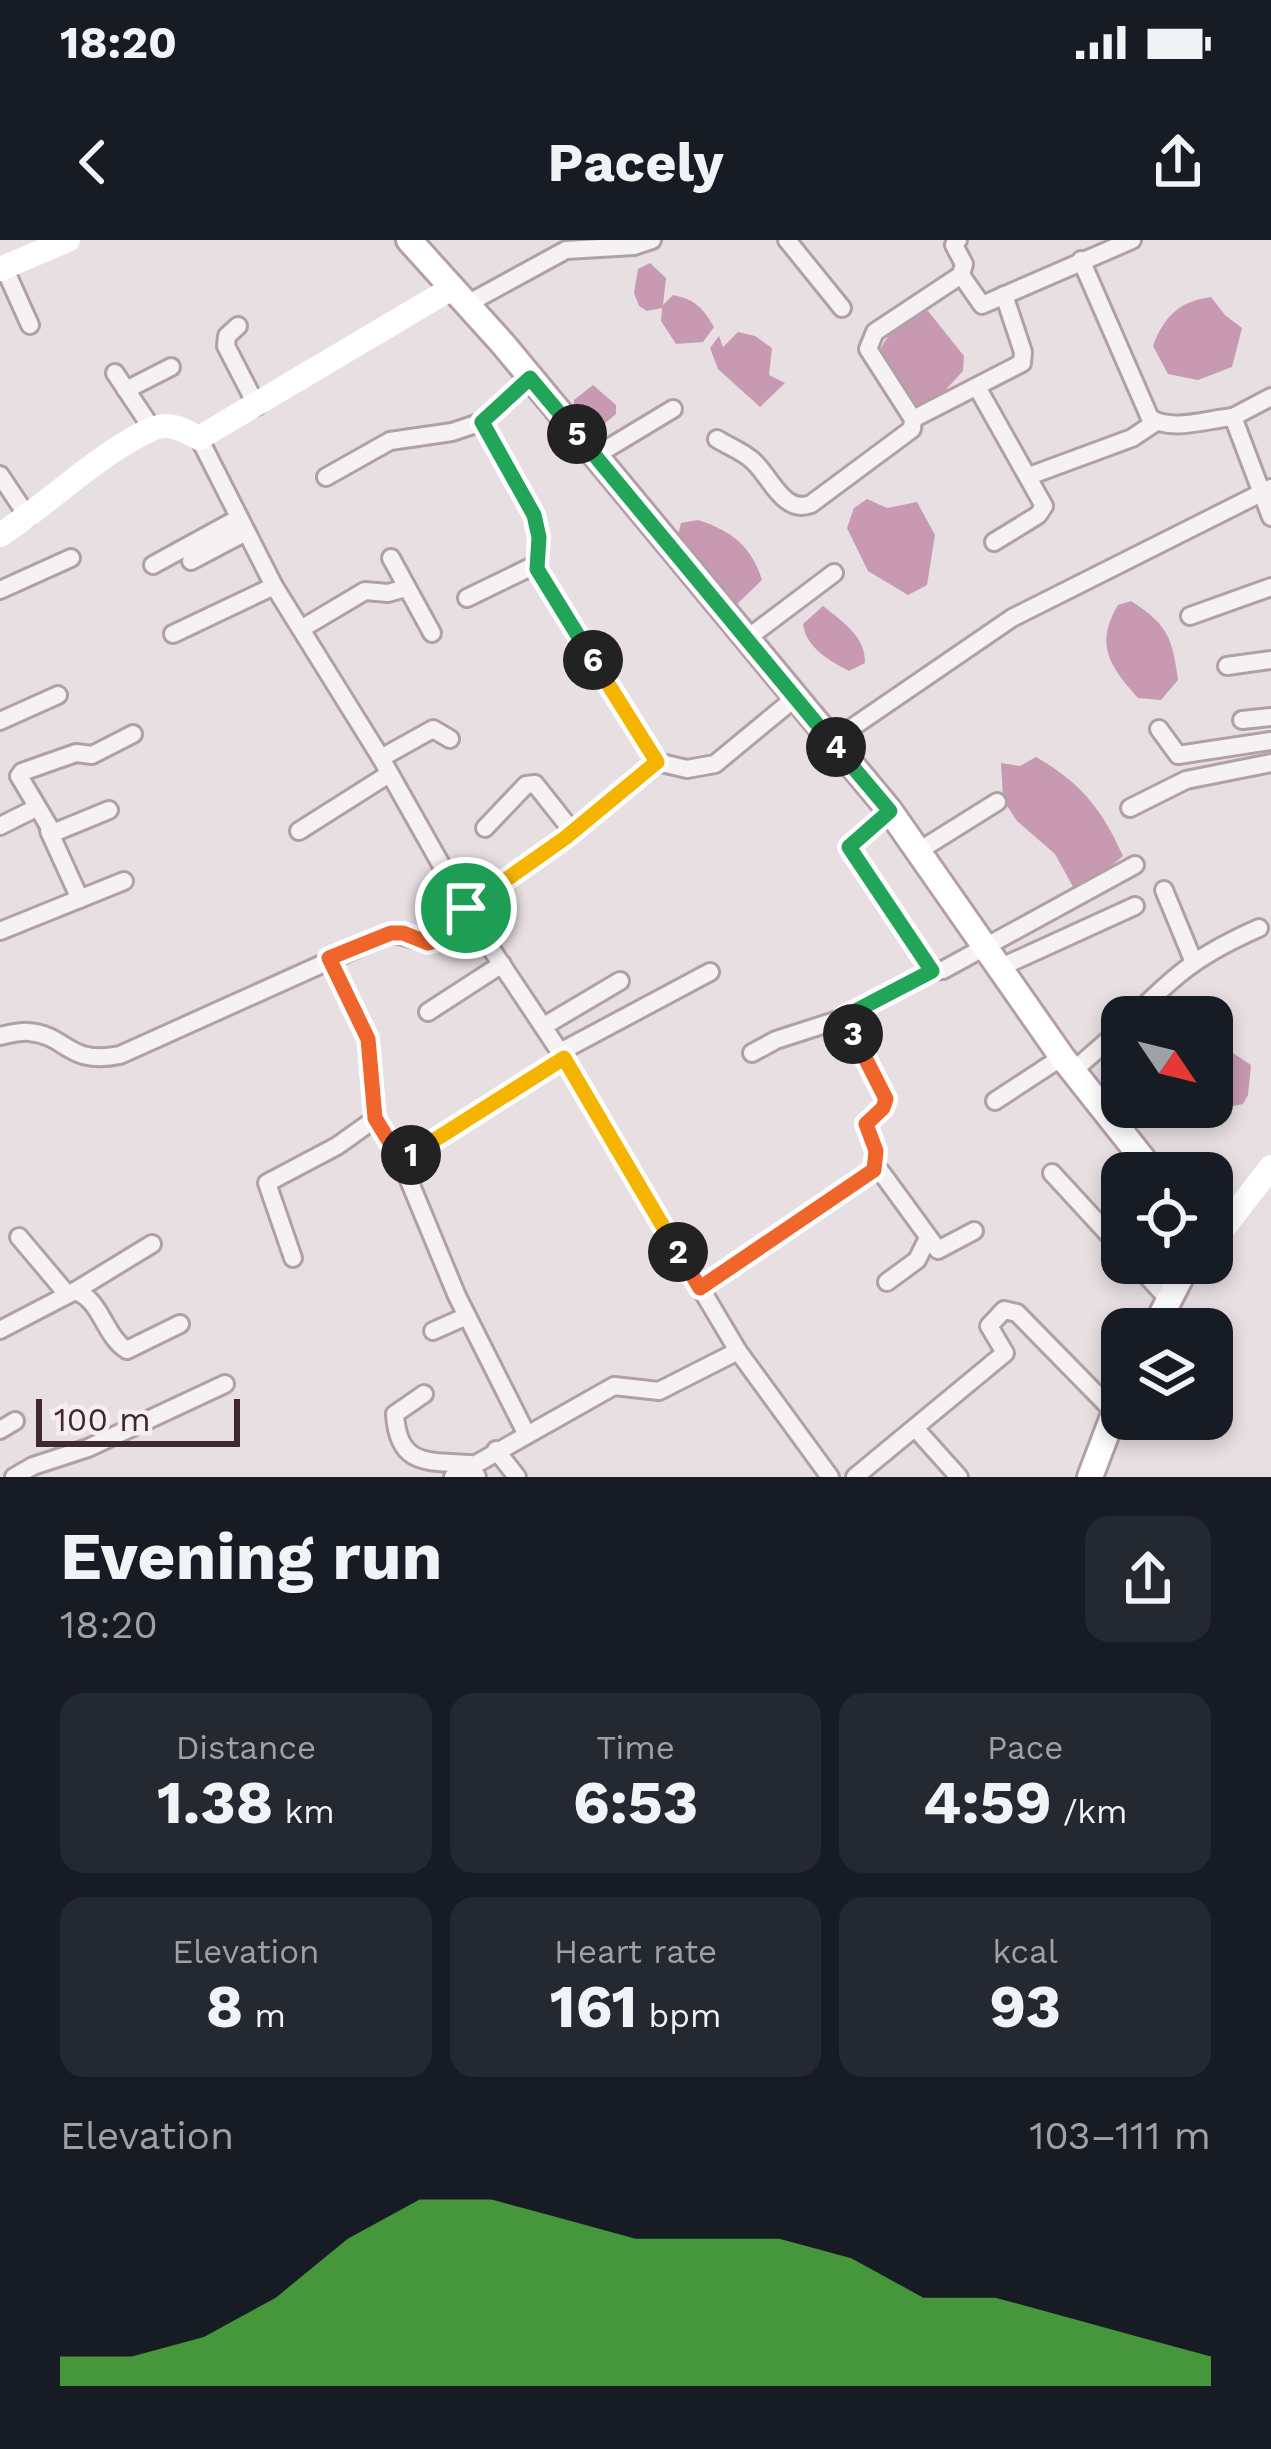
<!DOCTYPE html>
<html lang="en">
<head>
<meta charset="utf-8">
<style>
	:root { --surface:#171b24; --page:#242831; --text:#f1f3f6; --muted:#9ea1a6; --accent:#5acc45 }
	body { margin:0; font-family:"Work Sans",sans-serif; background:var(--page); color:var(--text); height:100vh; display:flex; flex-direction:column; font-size:45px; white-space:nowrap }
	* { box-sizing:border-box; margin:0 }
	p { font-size:39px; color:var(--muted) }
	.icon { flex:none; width:66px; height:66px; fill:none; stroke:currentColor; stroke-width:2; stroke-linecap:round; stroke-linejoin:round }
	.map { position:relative; height:1237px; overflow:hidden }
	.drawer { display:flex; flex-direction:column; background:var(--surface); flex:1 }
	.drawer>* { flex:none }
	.needle { width:78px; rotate:125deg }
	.tools { position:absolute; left:1101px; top:756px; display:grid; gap:24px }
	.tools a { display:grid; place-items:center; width:132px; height:132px; border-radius:24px; background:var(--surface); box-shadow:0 6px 18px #0003; font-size:60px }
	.scale { position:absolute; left:36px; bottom:30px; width:204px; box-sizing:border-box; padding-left:12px; border:6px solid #3f2830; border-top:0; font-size:33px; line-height:42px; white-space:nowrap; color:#3f2830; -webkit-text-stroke:9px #f6eef1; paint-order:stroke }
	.pin { position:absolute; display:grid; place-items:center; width:102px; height:102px; color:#fff; margin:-51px; border:6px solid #fff; border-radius:50%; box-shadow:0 3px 12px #0007 }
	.km { position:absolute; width:60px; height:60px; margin:-30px; border-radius:50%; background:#222; color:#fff; font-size:33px; line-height:60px; text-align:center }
	.round { display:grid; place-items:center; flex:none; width:126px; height:126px; border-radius:24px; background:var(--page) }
	.summary { display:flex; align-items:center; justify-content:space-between; height:204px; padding:0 60px }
	h1 { font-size:66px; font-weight:700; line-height:90px }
	.metrics { display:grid; grid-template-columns:repeat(3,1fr); gap:18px; height:204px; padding:12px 60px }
	.metrics div { display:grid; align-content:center; border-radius:24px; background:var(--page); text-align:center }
	.metrics b { font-size:60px; font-weight:700 }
	.metrics small { font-size:33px; font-weight:400 }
	.metrics p { font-size:33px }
	.chart { height:336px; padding:24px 60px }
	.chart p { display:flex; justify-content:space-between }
	.chart svg { width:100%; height:216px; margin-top:12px; fill:var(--accent); opacity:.7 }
	.status { display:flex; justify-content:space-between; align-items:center; height:84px; padding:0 60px; background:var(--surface); direction:ltr }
	.status svg { height:33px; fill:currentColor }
	header { display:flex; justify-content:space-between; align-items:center; height:156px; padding:0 60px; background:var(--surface); font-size:54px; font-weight:700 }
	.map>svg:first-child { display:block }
	.water { fill:#c89ab1 }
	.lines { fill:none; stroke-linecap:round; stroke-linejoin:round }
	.street-casing { stroke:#afa1a5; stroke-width:22 }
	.primary-casing { stroke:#b49ea7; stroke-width:30 }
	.street { stroke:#f6f1f3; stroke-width:16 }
	.secondary { stroke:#fff; stroke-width:24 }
	.primary { stroke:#fff; stroke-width:24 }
	.split-1-casing { stroke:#fff; stroke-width:24 }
	.split-2-casing { stroke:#fff; stroke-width:24 }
	.split-3-casing { stroke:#fff; stroke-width:24 }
	.split-4-casing { stroke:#fff; stroke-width:24 }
	.split-5-casing { stroke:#fff; stroke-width:24 }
	.split-6-casing { stroke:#fff; stroke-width:24 }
	.split-7-casing { stroke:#fff; stroke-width:24 }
	.split-1 { stroke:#f0652b; stroke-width:15 }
	.split-2 { stroke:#f5b400; stroke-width:15 }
	.split-3 { stroke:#f0652b; stroke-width:15 }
	.split-4 { stroke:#22a559; stroke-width:15 }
	.split-5 { stroke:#22a559; stroke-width:15 }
	.split-6 { stroke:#22a559; stroke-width:15 }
	.split-7 { stroke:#f5b400; stroke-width:15 }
</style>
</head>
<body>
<div class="status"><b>18:20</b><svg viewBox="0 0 49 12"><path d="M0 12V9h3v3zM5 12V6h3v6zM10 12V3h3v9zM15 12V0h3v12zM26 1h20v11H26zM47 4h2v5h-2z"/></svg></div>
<header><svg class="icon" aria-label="back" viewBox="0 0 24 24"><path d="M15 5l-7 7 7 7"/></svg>Pacely<svg class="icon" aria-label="share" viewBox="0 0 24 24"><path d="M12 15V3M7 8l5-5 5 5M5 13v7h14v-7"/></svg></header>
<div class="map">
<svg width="1271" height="1237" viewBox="0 0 1271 1237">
	<rect width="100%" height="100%" fill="#e8dfe2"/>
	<g class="water">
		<path d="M650 23 666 38 663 65 673 55C696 60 702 67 714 87L703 102 676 104 661 81 662 68 647 71 639 66 634 53 638 29Z"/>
		<path d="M1211 57 1225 75 1242 88 1232 127 1198 140 1168 134 1153 106C1164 76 1180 61 1211 57Z"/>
		<path d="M928 71 964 116 963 131 927 170 910 166 877 119C881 98 907 74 928 71Z"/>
		<polygon points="738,92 755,96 772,108 769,135 785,143 760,167 718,129 710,108 719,96 723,107"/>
		<polygon points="593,145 616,165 616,174 592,194 574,171 574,160"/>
		<polygon points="867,259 887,268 917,262 935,295 927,345 908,355 868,331 847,288 854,268"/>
		<path d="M698 280C732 291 751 306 762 340L732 369 676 303 681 283Z"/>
		<path d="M1131 361C1168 385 1172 397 1178 440L1161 460 1138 458C1110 427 1094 404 1118 365Z"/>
		<path d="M823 366C842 381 866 397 865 423L849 431C830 421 806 408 803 384Z"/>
		<path d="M1036 517C1081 543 1102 569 1123 616L1077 654 1055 614 1017 581 1003 560 1001 523 1020 526Z"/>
		<polygon points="1213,800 1251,825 1248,855 1243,864 1218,869 1212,864"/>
	</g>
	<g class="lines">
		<g class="street-casing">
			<g id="street">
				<polyline points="787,0 842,68"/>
				<polyline points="958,0 954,5 964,24 961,35"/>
				<path d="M1081 20 1150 178C1172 192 1208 179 1233 177"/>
				<polyline points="4,27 30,85"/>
				<polyline points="467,64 566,10 634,6 652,0"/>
				<polyline points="238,86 227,96 226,106 257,166"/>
				<polyline points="115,133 153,190"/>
				<polyline points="977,147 1044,266 1038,275 994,302"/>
				<polyline points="126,150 171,127"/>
				<polyline points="1271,157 1233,177 1271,277"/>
				<polyline points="913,179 1022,123 1023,112 1004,55"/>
				<polyline points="482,182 534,275 539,297 537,329 657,522 687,529 715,524 795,458"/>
				<polyline points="199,198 274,346 381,518 474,683 564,818 738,1111 659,1151 614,1146 453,1237"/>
				<path d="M717 199C728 206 742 211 752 220 770 235 783 275 811 264L912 189 913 179 868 109 875 92 961 35 982 65 1132 0"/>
				<polyline points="595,216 673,169"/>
				<polyline points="0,235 28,277"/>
				<polyline points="1029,236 1132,198 1156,182"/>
				<polyline points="326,237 390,201 452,192 482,182 530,138"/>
				<polyline points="391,318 432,393"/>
				<polyline points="191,321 246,292"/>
				<polyline points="153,325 239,278"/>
				<polyline points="0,350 71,318"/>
				<polyline points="467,358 537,324"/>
				<polyline points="1190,376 1271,347"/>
				<polyline points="301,389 365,351 388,353 406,348"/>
				<polyline points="173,394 274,346"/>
				<polyline points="745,400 834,333"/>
				<polyline points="1227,426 1271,420"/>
				<polyline points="1242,480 1271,477"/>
				<polyline points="0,481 58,455"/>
				<polyline points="1159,489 1178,515 1271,501"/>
				<polyline points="831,502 1012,378 1271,248"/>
				<polyline points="381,518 433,489 450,499"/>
				<polyline points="1130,568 1186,540 1271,523"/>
				<polyline points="109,570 53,593 19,536 22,532 76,513 92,515 133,494"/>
				<polyline points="890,571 849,607 932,731"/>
				<polyline points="0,586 36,568"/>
				<polyline points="485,588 526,545 535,544 573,592"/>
				<polyline points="49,591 80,659"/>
				<polyline points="299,591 389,534"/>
				<polyline points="917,612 997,562"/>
				<polyline points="1164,650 1193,720"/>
				<polyline points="466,668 565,598 657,522"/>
				<polyline points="0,691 124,641"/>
				<polyline points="329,718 367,799 375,879 401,921 457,1056 526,1193"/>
				<polyline points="999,728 1135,666"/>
				<polyline points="428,772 502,724"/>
				<polyline points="844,777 886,859 883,868 866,884 876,911 874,930"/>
				<path d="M1133 777C1178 732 1200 714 1259 688"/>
				<polyline points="544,786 620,741"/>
				<path d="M0 796C9 794 20 791 29 792 67 795 68 826 120 815L391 693 428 703 451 697 474 683"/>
				<polyline points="560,812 710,732"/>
				<polyline points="752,813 776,800 838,780 932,731 943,730 1135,625"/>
				<polyline points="1073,831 1122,788"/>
				<polyline points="995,861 1062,817"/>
				<polyline points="401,921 564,818"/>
				<polyline points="1052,933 1122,1009"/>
				<polyline points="19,997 67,1054"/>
				<polyline points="293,1018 267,943 337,906 375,879"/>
				<polyline points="1135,1023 1170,1061"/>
				<polyline points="887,1042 917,1020 928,998"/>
				<polyline points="700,1048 874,930 881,932 938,1010 974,991"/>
				<polyline points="75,1051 152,1004"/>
				<path d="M0 1090 75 1051C101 1059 104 1096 127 1110L180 1084"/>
				<polyline points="433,1091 467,1076"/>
				<polyline points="738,1111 830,1237"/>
				<path d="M424 1154 395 1174C398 1227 428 1221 470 1224L477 1237"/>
				<polyline points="915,1188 959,1237"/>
				<polyline points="0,1190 15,1181"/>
				<polyline points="496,1210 517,1237"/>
				<polyline points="14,1237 33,1226 88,1208 225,1144"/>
				<polyline points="855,1237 1005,1113 989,1086 1004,1070 1017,1073 1114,1172"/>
			</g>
		</g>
		<g class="primary-casing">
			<g id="primary">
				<polyline points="409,0 503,104 890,571 1062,817 1154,933"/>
				<polyline points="1154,1089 1181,1037 1183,1023"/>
				<polyline points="1090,1237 1122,1153"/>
			</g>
		</g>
		<use href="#street" class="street"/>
		<g class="secondary">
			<polyline points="0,29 68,0"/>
			<path d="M0 295C46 266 106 207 155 188 171 182 185 191 199 198L452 48"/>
			<polyline points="1212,1003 1271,927"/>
		</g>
		<use href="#primary" class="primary"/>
	</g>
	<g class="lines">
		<g class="split-1-casing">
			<polyline id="split-1" points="411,915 401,921 375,878 368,799 329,718 391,693 403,693 428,703 451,697 474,683 466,668"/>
		</g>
		<g class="split-2-casing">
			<polyline id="split-2" points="411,915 564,818 678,1012"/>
		</g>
		<g class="split-3-casing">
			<polyline id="split-3" points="678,1012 700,1048 874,930 876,911 866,884 883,868 886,859 853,794"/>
		</g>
		<g class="split-4-casing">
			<polyline id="split-4" points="836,507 890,571 849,607 932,731 844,777 853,794"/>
		</g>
		<g class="split-5-casing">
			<polyline id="split-5" points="577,194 836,507"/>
		</g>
		<g class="split-6-casing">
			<polyline id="split-6" points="577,194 530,138 482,182 534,275 539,297 537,329 593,420"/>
		</g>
		<g class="split-7-casing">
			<polyline id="split-7" points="466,668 565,598 657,522 593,420"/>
		</g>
		<use href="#split-1" class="split-1"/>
		<use href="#split-2" class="split-2"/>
		<use href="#split-3" class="split-3"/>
		<use href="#split-4" class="split-4"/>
		<use href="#split-5" class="split-5"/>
		<use href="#split-6" class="split-6"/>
		<use href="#split-7" class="split-7"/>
	</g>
</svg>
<div class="tools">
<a><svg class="needle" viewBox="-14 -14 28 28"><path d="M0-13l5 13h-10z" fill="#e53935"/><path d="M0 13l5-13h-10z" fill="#9ea1a6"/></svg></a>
<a><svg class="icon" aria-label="locate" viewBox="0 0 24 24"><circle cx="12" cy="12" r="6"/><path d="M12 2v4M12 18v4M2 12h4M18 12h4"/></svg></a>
<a><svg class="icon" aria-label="layers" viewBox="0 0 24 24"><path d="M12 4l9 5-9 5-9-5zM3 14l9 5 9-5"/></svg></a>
</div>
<div class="scale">100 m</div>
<div class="pin" style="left:466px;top:668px;background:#1e9e55"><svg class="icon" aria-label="arrive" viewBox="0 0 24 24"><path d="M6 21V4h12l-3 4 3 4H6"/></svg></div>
<b class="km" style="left:411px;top:915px">1</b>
<b class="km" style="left:678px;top:1012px">2</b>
<b class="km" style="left:853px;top:794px">3</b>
<b class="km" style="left:836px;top:507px">4</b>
<b class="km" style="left:577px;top:194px">5</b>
<b class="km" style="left:593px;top:420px">6</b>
</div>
<section class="drawer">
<div class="summary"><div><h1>Evening run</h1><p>18:20</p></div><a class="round"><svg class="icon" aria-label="share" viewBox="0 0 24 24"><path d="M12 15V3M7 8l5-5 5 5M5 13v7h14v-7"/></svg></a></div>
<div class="metrics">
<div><p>Distance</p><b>1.38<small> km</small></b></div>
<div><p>Time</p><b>6:53</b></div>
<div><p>Pace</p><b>4:59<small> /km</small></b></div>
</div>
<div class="metrics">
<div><p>Elevation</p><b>8<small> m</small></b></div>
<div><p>Heart rate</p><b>161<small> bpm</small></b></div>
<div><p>kcal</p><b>93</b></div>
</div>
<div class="chart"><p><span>Elevation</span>103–111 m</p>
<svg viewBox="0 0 160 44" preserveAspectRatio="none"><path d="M0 44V38L10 38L20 34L30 26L40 14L50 6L60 6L70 10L80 14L90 14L100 14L110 18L120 26L130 26L140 30L150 34L160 38V44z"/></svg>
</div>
</section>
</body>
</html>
